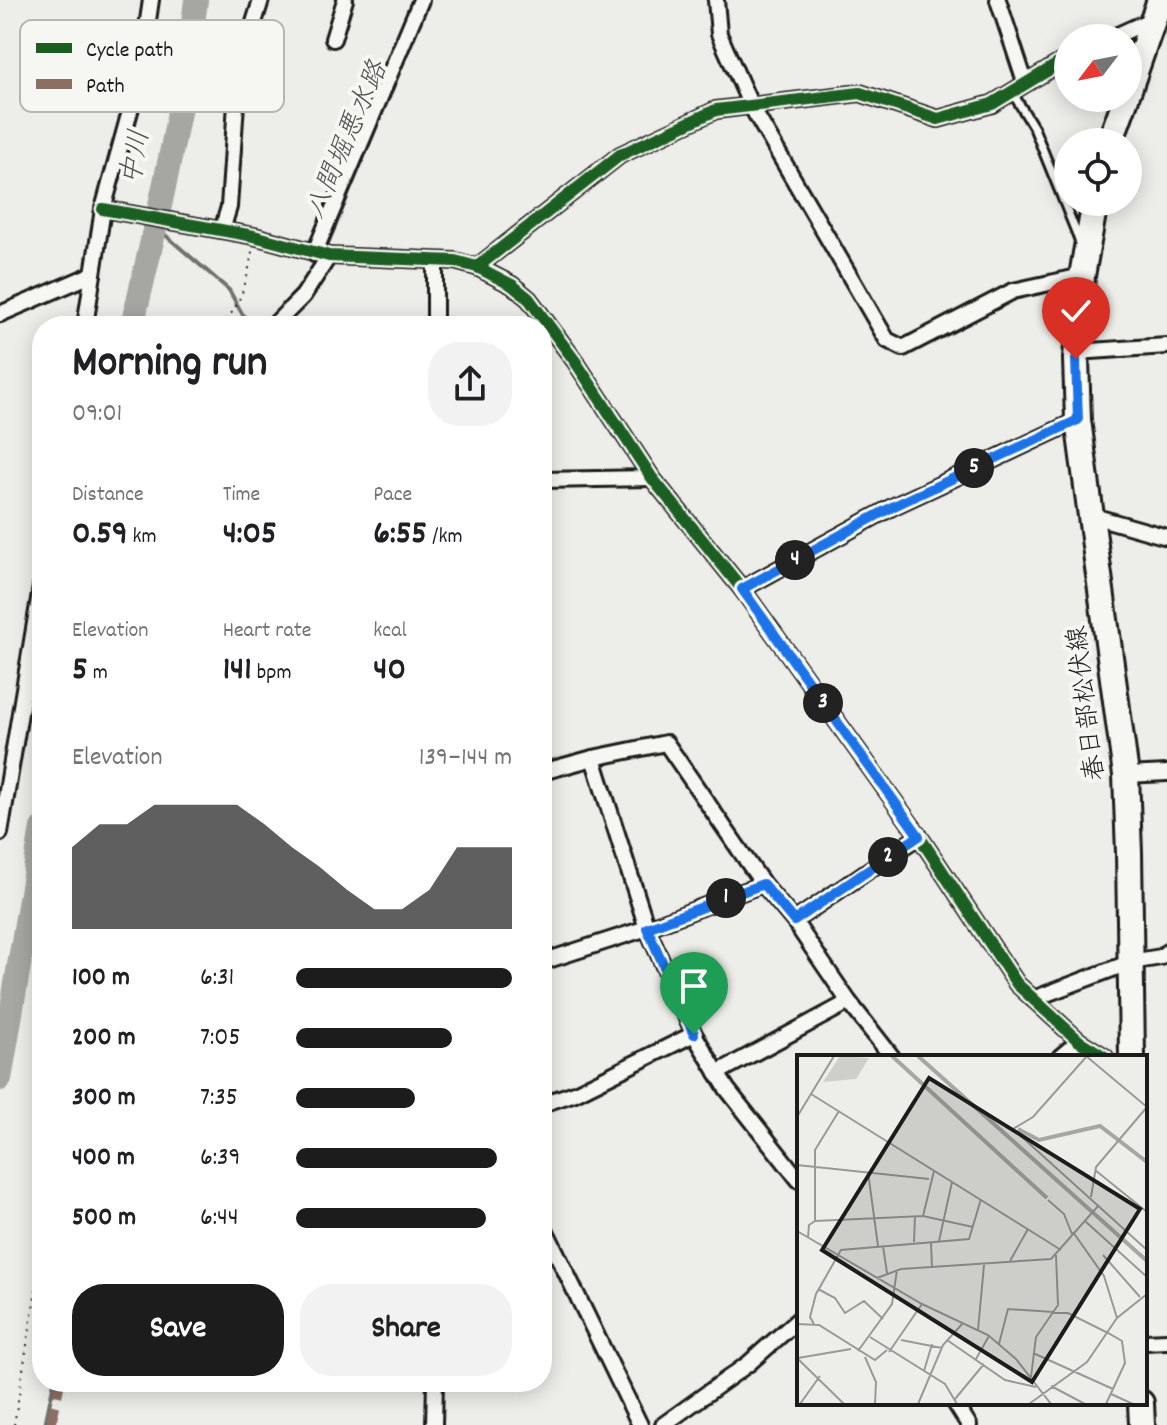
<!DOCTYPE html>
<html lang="en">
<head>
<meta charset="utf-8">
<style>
	:root { --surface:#fff; --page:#f2f2f2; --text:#202124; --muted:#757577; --accent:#1c1c1c }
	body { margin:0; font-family:Dekko,"Klee One",sans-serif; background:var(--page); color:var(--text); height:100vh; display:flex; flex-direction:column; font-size:30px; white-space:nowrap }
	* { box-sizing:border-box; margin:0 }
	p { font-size:26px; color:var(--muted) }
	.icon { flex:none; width:44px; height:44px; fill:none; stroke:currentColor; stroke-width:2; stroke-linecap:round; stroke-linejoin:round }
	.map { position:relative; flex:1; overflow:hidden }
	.drawer { position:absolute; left:32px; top:316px; width:520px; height:1076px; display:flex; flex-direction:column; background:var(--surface); border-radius:32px; box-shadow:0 4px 20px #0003 }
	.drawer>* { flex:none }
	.needle { width:52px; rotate:238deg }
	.controls { position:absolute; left:1054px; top:24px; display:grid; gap:16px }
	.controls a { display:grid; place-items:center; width:88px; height:88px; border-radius:50%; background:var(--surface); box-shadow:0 4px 20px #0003; font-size:40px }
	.pin { position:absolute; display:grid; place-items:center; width:68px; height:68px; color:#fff; margin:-82px -34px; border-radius:50% 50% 50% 0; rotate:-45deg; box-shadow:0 0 8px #0007 }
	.pin .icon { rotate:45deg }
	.km { position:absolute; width:40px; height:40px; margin:-20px; border-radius:50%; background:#222; color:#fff; font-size:22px; line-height:40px; text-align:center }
	.round { display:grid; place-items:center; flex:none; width:84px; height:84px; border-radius:32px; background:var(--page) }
	.summary { display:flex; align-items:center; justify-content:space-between; height:136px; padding:0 40px }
	h1 { font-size:44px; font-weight:800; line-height:60px }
	.stats { display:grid; grid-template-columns:repeat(3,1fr); gap:12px; height:136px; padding:8px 40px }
	.stats div { display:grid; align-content:center }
	.stats b { font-size:34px; font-weight:800 }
	.stats small { font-size:22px; font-weight:400 }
	.stats p { font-size:22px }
	.chart { height:224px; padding:16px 40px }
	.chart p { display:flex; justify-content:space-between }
	.chart svg { width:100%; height:144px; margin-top:8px; fill:var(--accent); opacity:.7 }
	.primary-button { display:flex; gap:16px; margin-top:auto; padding:16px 40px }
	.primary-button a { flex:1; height:92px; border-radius:32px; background:var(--accent); color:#fff; font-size:32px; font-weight:800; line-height:92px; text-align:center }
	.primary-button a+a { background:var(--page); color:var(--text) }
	ul { padding:0 40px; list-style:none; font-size:26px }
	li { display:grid; grid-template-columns:128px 96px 1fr; align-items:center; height:60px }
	li i { height:20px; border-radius:10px; background:var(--accent) }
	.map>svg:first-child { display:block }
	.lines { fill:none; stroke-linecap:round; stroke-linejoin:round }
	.stream { stroke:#6f6f6d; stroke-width:4 }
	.river { stroke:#a6a6a3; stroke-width:24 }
	.service-casing { stroke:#1c1c1c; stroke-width:13 }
	.minor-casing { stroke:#1c1c1c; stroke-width:20 }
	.primary-casing { stroke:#1c1c1c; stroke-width:30 }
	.path { stroke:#1c1c1c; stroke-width:2; stroke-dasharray:2 6; stroke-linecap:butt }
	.service { stroke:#f6f6f2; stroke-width:7 }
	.minor { stroke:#f6f6f2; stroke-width:14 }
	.primary { stroke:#f6f6f2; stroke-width:24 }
	.quiet { stroke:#8d6e63; stroke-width:10; stroke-dasharray:20 10; stroke-linecap:butt }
	.cycleway-casing { stroke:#f6f6f2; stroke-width:17 }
	.cycleway { stroke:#1b5e20; stroke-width:12 }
	.route-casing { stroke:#fff; stroke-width:16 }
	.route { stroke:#1a73e8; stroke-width:10 }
	.labels { text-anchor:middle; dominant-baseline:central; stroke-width:8; stroke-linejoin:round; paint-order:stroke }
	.street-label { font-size:26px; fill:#1c1c1c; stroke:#f6f6f2 }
	.water-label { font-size:28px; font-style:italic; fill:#535352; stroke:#f6f6f2 }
	.inset-river { fill:none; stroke:#a6a6a3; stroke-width:4 }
	.inset-road { fill:none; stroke:#999997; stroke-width:2 }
	.view { fill:#1c1c1c; fill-opacity:0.15; stroke:#1c1c1c; stroke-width:4 }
	.inset-edge { fill:none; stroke:#1c1c1c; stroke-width:4 }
	.key { fill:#f6f6f2; stroke:#b5b5b2; stroke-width:2 }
	.key-label { font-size:22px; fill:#1c1c1c }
</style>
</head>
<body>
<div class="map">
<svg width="1167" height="1425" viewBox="0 0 1167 1425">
	<rect width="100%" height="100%" fill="#edede9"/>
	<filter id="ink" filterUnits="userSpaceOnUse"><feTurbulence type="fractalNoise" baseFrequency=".0125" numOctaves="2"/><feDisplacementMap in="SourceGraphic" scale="16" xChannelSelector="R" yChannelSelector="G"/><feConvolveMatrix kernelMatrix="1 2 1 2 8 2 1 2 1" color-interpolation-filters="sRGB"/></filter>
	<g filter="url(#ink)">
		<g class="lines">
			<g class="stream">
				<polyline points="156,227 229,290 249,326"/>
				<polyline points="325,251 429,0"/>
				<polyline points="263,326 303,284"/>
				<polyline points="45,1425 54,1382"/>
			</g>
			<g class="river">
				<path d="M132 326C158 218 183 110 196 0"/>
				<polyline points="0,1079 42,828"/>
			</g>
			<g class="service-casing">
				<polyline id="service" points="1012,92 1034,128 1080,242"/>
			</g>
			<g class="minor-casing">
				<g id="minor">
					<polyline points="716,0 719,34 751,106 887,340 903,348 1013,291 1082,276"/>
					<polyline points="998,0 1025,82"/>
					<polyline points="1111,38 1153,19"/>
					<polyline points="333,39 345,0"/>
					<polyline points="103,209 254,236 329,256 455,261 477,267 512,285 529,299 575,361 652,478 742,589 919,836 1017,984 1079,1041 1105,1057"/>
					<polyline points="222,230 229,207 238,74 261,0"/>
					<polyline points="314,254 421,0"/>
					<polyline points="435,261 435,326"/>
					<polyline points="477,267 620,155 716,110 860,93 938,119 992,104 1068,58"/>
					<polyline points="0,314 93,274"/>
					<polyline points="85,326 103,209 140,75 151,0"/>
					<polyline points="273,326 303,296 329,256"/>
					<polyline points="1076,352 1167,346"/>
					<polyline points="542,480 652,478"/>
					<polyline points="1093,516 1167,537"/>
					<polyline points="742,589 894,506 1078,420"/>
					<polyline points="593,758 647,928 694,1034 727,1089 799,1180"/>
					<polyline points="542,772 593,758 666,743 763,884 794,921 849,1002 892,1057"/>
					<polyline points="1126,775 1167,773"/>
					<polyline points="0,833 42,581"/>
					<polyline points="794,921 919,836"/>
					<polyline points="542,962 647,928 763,884"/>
					<polyline points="1033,999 1131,962 1161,957 1167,952"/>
					<polyline points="1060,1057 1079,1041"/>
					<polyline points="717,1073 849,1002"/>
					<polyline points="542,1104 575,1093 694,1034"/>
					<polyline points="542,1223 640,1425"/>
					<polyline points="1145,1342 1167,1341"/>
					<polyline points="955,1403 969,1425"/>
					<polyline points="434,1425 435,1382"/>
					<polyline points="663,1425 748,1364 799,1319"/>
				</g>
			</g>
			<g class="primary-casing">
				<g id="primary">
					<polyline points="1128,92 1160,0"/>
					<polyline points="1110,142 1126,98"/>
					<polyline points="1095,202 1082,276 1076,359 1078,420 1126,775 1129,853 1132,1057"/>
					<polyline points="1141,1403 1142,1425"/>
				</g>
			</g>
			<g class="path">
				<path d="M221 326C241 306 248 278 252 251"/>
				<polyline points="14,1425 42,1253"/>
			</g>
			<use href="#service" class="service"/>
			<use href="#minor" class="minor"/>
			<use href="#primary" class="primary"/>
			<polyline class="quiet" points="51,1425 60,1382"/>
			<g class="cycleway-casing">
				<g id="cycleway">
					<polyline points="103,209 254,236 329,256 455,261 477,267 512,285 529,299 575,361 652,478 742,589 919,836 1017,984 1079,1041 1105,1057"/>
					<polyline points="477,267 620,155 716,110 860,93 938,119 992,104 1068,58"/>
				</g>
			</g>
			<use href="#cycleway" class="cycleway"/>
		</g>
	</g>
	<g class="lines" filter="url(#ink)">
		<g class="route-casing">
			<polyline id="route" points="694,1034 647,928 763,884 794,921 919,836 742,589 894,506 1078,420 1076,359"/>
		</g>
		<use href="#route" class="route"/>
	</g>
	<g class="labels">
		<g class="street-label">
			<text transform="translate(1088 703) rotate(-97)">春日部松伏線</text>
		</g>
		<g class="water-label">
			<text transform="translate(349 141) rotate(-67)">八間堀悪水路</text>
			<text transform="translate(138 158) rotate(-80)">中川</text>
		</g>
	</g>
	<g transform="translate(797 1055)">
		<rect width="350" height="350" fill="#edede9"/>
		<path d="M43 1 72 3 59 24 26 27Z" fill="#cececb"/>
		<path class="inset-river" d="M95 1 250 143M121 1 350 206M221 74 242 85 303 71 350 107"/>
		<path class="inset-road" d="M289 1 350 52 299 112 294 142M290 1 236 62 216 74 350 195M14 39 264 195M0 62 37 1M0 110 132 124M298 115 350 157M71 117 81 191M251 145 267 159 275 179M126 161 137 116M18 166 126 161 176 172M288 166 350 222M0 176 125 249 191 280 219 304 254 349M276 177 307 221 320 263M11 182 12 170 18 166V95L42 56M142 186 155 127M117 187 118 161M134 187 135 213M86 191 90 218M306 200 343 242M213 206 231 174M80 223 104 214 254 204 302 150M21 234 38 243 48 258 67 246 86 264M0 269 22 270 78 305 90 295M17 269 13 262 19 239 44 195 172 184 184 144M181 275 187 210M73 282 148 329 160 349M104 285 145 293M150 285 208 325 239 332M202 289 211 254 271 258 311 278 325 286 328 308 309 349M61 296 95 249 100 215M92 297 125 249M236 298 316 334M68 302 79 327 78 349M0 303 47 349M1 303 54 294M179 304 192 281M127 316 135 289M234 322 239 282 261 250 259 200M254 331 288 349M314 339 336 349M158 344 187 309M3 349 23 321M121 349 146 290 166 268M232 349 290 307 320 263 350 239"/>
		<path class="view" d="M132 23 343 154 235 327 25 195Z"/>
		<rect width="350" height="350" class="inset-edge"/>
	</g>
	<rect x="20" y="20" width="264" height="92" rx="12" class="key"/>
	<rect x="36" y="43" width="36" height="10" fill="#1b5e20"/>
	<rect x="36" y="79" width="36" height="10" fill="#8d6e63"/>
	<g class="key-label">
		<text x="86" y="56">Cycle path</text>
		<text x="86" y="92">Path</text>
	</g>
</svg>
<div class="controls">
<a><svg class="needle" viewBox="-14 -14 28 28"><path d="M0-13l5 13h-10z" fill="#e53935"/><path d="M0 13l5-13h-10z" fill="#757577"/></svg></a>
<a><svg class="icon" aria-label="locate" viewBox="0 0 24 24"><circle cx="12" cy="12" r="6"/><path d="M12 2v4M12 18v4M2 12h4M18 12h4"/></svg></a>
</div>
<div class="pin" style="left:694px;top:1034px;background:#1e9e55"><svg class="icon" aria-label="arrive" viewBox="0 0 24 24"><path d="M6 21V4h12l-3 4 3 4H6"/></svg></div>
<div class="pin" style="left:1076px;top:359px;background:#d93025"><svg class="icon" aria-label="check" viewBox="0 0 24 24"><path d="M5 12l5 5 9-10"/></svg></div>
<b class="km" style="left:726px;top:898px">1</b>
<b class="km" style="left:888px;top:857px">2</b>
<b class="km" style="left:823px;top:703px">3</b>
<b class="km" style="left:795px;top:560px">4</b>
<b class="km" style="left:974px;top:468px">5</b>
<section class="drawer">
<div class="summary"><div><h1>Morning run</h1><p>09:01</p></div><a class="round"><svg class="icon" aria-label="share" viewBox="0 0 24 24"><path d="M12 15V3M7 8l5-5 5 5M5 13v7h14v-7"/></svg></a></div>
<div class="stats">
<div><p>Distance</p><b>0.59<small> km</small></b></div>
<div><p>Time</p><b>4:05</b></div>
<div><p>Pace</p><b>6:55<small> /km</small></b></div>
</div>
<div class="stats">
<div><p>Elevation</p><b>5<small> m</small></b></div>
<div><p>Heart rate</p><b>141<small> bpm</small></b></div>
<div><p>kcal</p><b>40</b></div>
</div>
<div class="chart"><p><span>Elevation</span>139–144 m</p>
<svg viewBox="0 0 160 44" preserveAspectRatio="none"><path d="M0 44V19L10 12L20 12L30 6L40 6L50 6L60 6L70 12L80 19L90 25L100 32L110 38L120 38L130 32L140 19L150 19L160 19V44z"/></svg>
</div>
<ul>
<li><b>100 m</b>6:31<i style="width:100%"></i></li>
<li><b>200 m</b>7:05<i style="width:72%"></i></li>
<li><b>300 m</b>7:35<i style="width:55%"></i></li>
<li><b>400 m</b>6:39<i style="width:93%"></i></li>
<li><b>500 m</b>6:44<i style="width:88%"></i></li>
</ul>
<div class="primary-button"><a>Save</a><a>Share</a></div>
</section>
</div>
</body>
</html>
